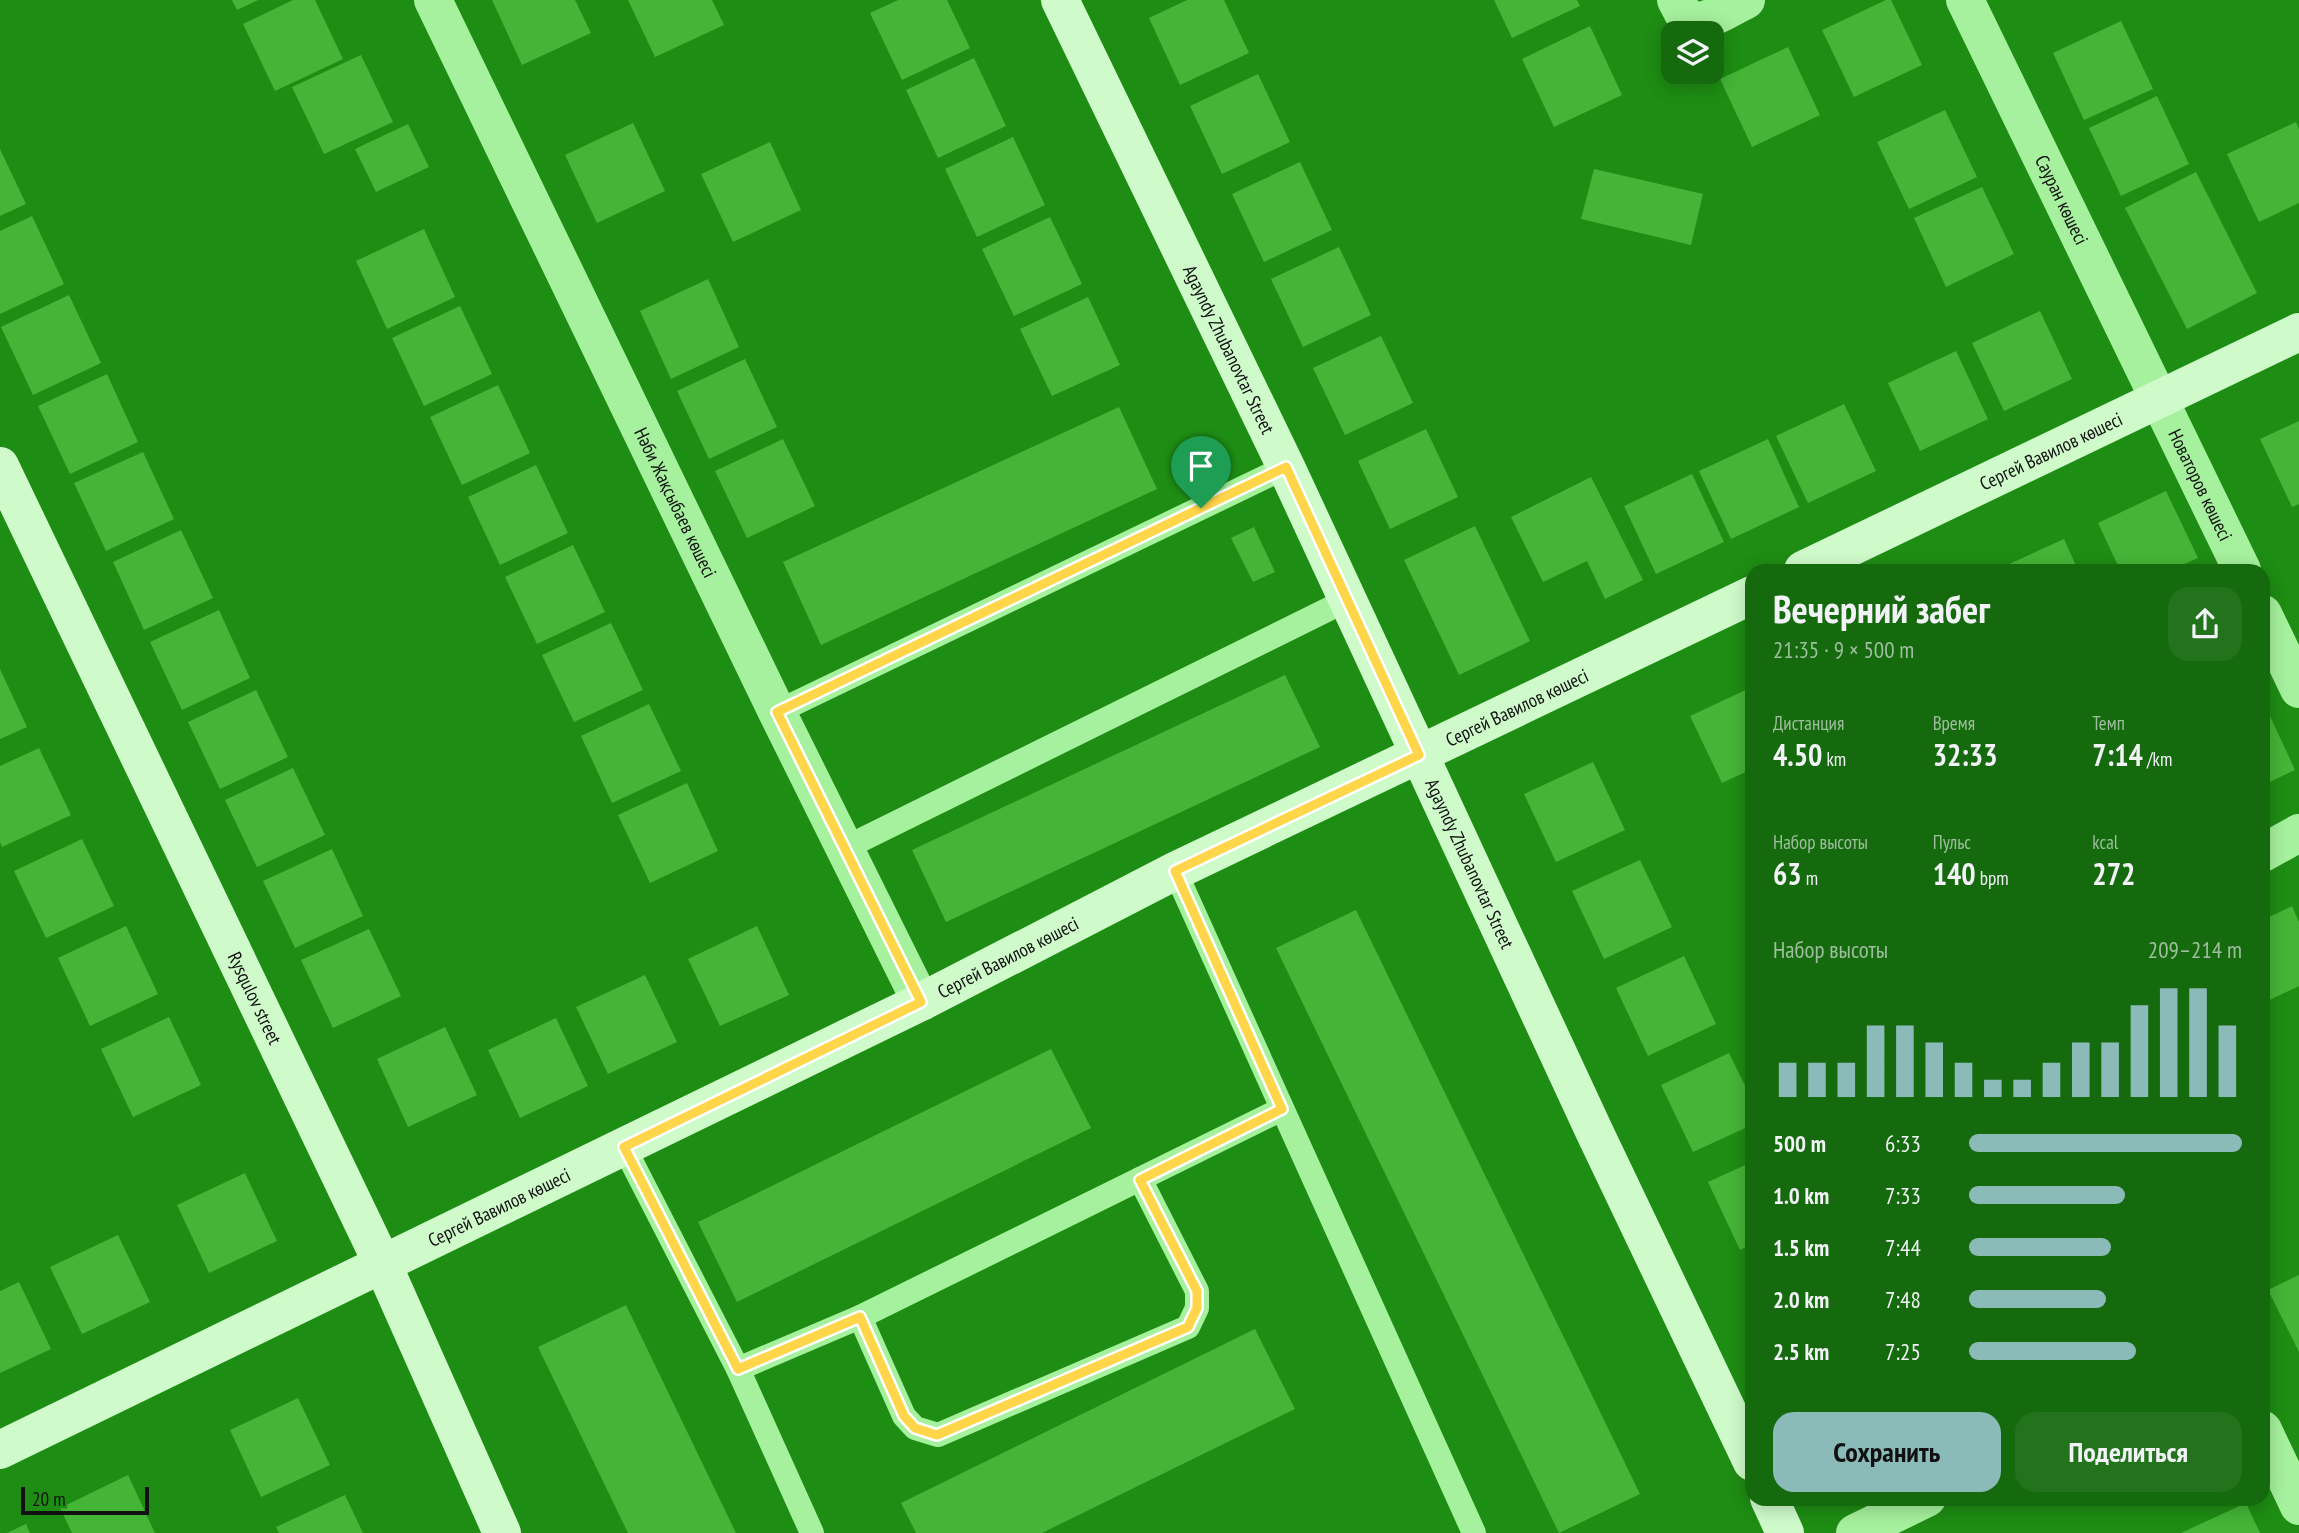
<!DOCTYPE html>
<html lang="ru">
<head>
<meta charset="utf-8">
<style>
	:root { --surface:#166a0e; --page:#23721c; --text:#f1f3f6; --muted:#9ebf9e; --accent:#8bbbb9 }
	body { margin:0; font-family:"PT Sans Narrow",sans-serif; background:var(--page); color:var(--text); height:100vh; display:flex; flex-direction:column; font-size:26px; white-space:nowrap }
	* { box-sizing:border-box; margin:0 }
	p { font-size:23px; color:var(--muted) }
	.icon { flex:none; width:38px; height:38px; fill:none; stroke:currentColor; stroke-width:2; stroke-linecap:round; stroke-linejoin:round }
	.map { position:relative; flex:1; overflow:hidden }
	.side { position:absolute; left:1745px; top:564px; width:525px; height:942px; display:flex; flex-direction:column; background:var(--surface); border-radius:21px; box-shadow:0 4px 18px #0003 }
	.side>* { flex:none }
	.tools { position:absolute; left:1661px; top:21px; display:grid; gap:14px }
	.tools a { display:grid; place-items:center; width:63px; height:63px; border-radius:14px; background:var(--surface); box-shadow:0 4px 18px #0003; font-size:35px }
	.scale { position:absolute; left:21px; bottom:18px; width:128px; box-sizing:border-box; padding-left:7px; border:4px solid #111; border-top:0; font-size:19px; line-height:24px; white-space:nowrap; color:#111; -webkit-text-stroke:5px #1e8d13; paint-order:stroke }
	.pin { position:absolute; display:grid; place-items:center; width:60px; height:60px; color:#fff; margin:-72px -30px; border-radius:50% 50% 50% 0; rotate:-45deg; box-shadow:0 0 7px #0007 }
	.pin .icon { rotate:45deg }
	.round { display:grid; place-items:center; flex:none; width:74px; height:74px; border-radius:21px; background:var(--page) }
	.headline { display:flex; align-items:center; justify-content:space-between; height:119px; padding:0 28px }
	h1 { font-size:38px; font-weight:600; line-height:52px }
	.metrics { display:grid; grid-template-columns:repeat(3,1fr); gap:10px; height:119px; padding:7px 28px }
	.metrics div { display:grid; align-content:center }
	.metrics b { font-size:30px; font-weight:600 }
	.metrics small { font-size:19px; font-weight:400 }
	.metrics p { font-size:19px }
	.chart { height:196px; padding:14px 28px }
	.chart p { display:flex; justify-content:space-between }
	.chart svg { width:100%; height:126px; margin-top:7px; stroke:var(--accent); stroke-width:6 }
	.primary-button { display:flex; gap:14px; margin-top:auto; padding:14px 28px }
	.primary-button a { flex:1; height:80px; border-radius:21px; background:var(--accent); color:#111; font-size:28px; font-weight:600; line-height:80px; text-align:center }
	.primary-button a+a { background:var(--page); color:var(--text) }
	ul { padding:0 28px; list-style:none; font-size:23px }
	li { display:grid; grid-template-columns:112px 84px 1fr; align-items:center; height:52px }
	li i { height:18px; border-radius:9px; background:var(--accent) }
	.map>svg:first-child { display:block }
	.building { fill:#44b537 }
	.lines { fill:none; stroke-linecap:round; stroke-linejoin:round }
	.lane { stroke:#a6f19d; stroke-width:24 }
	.street { stroke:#a6f19d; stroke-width:38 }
	.secondary { stroke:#cffbcb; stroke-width:38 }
	.route-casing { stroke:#fff; stroke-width:14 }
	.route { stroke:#ffd54a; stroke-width:9 }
	.labels { text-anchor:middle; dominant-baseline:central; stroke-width:5; stroke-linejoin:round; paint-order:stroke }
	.street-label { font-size:19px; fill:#111; stroke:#1e8d13 }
</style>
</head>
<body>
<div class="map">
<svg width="2299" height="1533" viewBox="0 0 2299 1533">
	<rect width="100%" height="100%" fill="#1e8d13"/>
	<g class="building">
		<polygon points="232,0 258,0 237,10"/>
		<polygon points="293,0 315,0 343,59 275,91 243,24"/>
		<polygon points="492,0 575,0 591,33 522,65"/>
		<polygon points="628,0 712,0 724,25 655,57"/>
		<polygon points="898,0 947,0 970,48 902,80 870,13"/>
		<polygon points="1187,0 1224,0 1249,53 1180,85 1149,18"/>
		<polygon points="1494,0 1577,0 1580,6 1512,38"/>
		<polygon points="1886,0 1891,0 1922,65 1854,97 1822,30"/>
		<polygon points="2121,21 2153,89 2084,120 2053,53"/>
		<polygon points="1590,26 1622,95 1554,127 1522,59"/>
		<polygon points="1788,47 1820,115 1752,147 1720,79"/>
		<polygon points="361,55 393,122 324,154 292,87"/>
		<polygon points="974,58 1006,126 938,158 906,90"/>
		<polygon points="1258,74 1290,142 1222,174 1190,106"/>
		<polygon points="2157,96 2189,164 2121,196 2089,128"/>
		<polygon points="1945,110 1977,177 1909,209 1877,142"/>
		<polygon points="2296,122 2299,129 2299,203 2259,222 2227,154"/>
		<polygon points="633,123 665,191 597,223 565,155"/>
		<polygon points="408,124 429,167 376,192 355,149"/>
		<polygon points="1013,137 1045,205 977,237 945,169"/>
		<polygon points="770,142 801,210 733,242 701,174"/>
		<polygon points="0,149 26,204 0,216"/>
		<polygon points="1300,162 1332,230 1264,262 1232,194"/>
		<polygon points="1594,169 1703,194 1691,245 1581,219"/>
		<polygon points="2196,172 2257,293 2187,329 2125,208"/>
		<polygon points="1982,187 2014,254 1946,287 1914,218"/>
		<polygon points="32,216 64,284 0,314 0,231"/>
		<polygon points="1050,217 1082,284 1014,316 982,249"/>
		<polygon points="424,229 455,297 387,329 356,261"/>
		<polygon points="1339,247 1371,315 1303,347 1271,279"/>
		<polygon points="708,279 739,347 671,379 640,311"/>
		<polygon points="69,295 101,363 33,395 1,327"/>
		<polygon points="1088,297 1120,365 1052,396 1020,329"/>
		<polygon points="460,306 492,374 424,406 392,338"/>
		<polygon points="2040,311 2072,379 2004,411 1972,343"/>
		<polygon points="1381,336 1413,403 1345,435 1313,368"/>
		<polygon points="1956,351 1988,419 1920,451 1888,383"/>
		<polygon points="745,359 777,427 709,459 677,391"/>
		<polygon points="107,374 138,442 70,474 38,406"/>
		<polygon points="498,385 530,453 462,485 430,417"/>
		<polygon points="1844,404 1876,471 1808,503 1776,436"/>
		<polygon points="1119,407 1157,489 821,645 783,562"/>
		<polygon points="2299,421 2299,504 2292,507 2260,439"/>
		<polygon points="1426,429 1458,497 1390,529 1358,461"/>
		<polygon points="783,439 815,506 747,538 715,471"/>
		<polygon points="1768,439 1799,507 1731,539 1699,471"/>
		<polygon points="143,452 174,519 106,551 74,483"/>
		<polygon points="536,465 568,533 500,565 468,497"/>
		<polygon points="1692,474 1724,542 1656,574 1624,506"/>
		<polygon points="1591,477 1643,580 1605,599 1587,561 1543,582 1511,517"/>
		<polygon points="2166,491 2198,558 2171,570 2120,570 2098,523"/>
		<polygon points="1475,526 1530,641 1459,675 1404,560"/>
		<polygon points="1254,527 1275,572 1253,582 1231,538"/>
		<polygon points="181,530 213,598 144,630 113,562"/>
		<polygon points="2064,539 2078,570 1996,570"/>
		<polygon points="573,545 605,612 537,644 505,577"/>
		<polygon points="219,610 250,678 182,710 150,642"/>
		<polygon points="611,623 643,690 574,722 542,655"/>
		<polygon points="0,669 27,727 0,739"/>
		<polygon points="1285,675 1320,747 946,922 912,850"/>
		<polygon points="1752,687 1752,769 1722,783 1690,716"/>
		<polygon points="256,690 288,757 220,789 188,722"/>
		<polygon points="2263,701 2295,770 2263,785"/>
		<polygon points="649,704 681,771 612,803 581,736"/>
		<polygon points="39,748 71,815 2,847 0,842 0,766"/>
		<polygon points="1593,762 1625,830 1556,862 1524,794"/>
		<polygon points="293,768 325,835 257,867 225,800"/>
		<polygon points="687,783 718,851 650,883 618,815"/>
		<polygon points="82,839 114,906 46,938 14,871"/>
		<polygon points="332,849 363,916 295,948 263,881"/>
		<polygon points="1640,860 1672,927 1604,959 1572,891"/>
		<polygon points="2292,906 2299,922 2299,986 2263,1003 2263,920"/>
		<polygon points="1356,910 1640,1494 1559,1533 1276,948"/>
		<polygon points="126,926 158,994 90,1026 58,958"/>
		<polygon points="757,926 789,995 720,1026 688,959"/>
		<polygon points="369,929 401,996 333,1028 301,960"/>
		<polygon points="1684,956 1716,1024 1648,1056 1616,988"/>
		<polygon points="645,975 677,1042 608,1074 576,1007"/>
		<polygon points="169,1017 201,1085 133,1117 101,1049"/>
		<polygon points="556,1018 588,1086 520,1118 488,1050"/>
		<polygon points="445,1027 477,1095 408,1127 377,1059"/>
		<polygon points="1051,1049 1091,1128 737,1302 698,1222"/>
		<polygon points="1729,1053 1752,1100 1752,1125 1693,1152 1661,1085"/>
		<polygon points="1752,1162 1752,1244 1740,1250 1708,1182"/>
		<polygon points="245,1173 277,1241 209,1273 177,1205"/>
		<polygon points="118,1235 150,1302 82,1334 50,1267"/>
		<polygon points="2299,1275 2299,1352 2268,1290"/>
		<polygon points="19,1282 51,1349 0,1373 0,1291"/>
		<polygon points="626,1305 736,1533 628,1533 538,1347"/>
		<polygon points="1255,1329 1295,1409 1042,1533 916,1533 901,1503"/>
		<polygon points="298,1398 330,1465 261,1497 230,1430"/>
		<polygon points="128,1475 155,1533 72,1533 60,1508"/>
		<polygon points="345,1495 363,1533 279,1533 276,1527"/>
		<polygon points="2246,1503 2260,1533 2181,1533"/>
		<polygon points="26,1524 30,1533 7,1533"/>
	</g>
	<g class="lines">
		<g class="lane">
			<polyline points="777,712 1286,467"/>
			<polyline points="845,848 1347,600"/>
			<polyline points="1175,871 1474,1533"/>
			<polyline points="624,1147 738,1369"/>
			<polyline points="860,1317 904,1416 915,1428 938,1435 1188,1327 1197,1308 1197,1291 1140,1179"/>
			<polyline points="812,1533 738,1369 860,1317 1282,1109"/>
		</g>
		<g class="street">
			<path id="s1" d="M433 0 777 712 921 1002"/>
			<path d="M1676 0 1686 19C1703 27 1729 8 1746 0"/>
			<path id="s2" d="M1965 0 2242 570"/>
			<polyline points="2263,614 2299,689"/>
			<polyline points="2263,853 2299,833"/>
			<polyline points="2263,1430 2299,1506"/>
			<polyline points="1855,1533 1927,1498"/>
		</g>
		<g class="secondary">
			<path id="s3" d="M1060 0 1286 467 1595 1133 1752 1462"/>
			<path id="s4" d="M0 466 383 1265 502 1533"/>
			<path id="s5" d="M1803 570 2299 332"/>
			<path id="s6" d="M0 1450 921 1002 1175 871 1752 595"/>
			<polyline points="1769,1498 1785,1533"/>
		</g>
	</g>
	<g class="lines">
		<g class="route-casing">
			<polygon id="route" points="1286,467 1419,755 1175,871 1282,1109 1140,1180 1197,1291 1197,1308 1188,1327 937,1435 915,1428 904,1416 860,1317 738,1369 624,1147 921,1002 777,712"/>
		</g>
		<use href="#route" class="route"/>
	</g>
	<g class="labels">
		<g class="street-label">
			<text stroke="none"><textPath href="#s2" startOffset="222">Сауран көшесі</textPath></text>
			<text stroke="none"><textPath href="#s3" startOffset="388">Agayndy Zhubanovtar Street</textPath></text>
			<text stroke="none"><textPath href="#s5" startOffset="275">Сергей Вавилов көшесі</textPath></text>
			<text stroke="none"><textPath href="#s2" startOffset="539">Новаторов көшесі</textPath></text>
			<text stroke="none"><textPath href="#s1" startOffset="558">Нәби Жақсыбаев көшесі</textPath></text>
			<text stroke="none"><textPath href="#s6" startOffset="1689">Сергей Вавилов көшесі</textPath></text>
			<text stroke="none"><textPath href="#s3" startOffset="956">Agayndy Zhubanovtar Street</textPath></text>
			<text stroke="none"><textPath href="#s6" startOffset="1122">Сергей Вавилов көшесі</textPath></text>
			<text stroke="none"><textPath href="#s4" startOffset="590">Rysqulov street</textPath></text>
			<text stroke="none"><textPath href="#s6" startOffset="555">Сергей Вавилов көшесі</textPath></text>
		</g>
	</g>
</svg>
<div class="tools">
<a><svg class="icon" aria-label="layers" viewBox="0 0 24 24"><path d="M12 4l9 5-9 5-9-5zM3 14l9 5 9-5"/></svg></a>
</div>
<div class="scale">20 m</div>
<div class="pin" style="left:1201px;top:508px;background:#1e9e55"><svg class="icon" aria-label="arrive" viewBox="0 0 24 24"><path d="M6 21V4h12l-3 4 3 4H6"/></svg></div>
<section class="side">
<div class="headline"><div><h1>Вечерний забег</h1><p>21:35 · 9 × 500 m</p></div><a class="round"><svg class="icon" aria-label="share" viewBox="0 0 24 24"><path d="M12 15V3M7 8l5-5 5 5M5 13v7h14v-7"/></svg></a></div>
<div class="metrics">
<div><p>Дистанция</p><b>4.50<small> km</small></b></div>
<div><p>Время</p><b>32:33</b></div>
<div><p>Темп</p><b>7:14<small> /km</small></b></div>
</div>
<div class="metrics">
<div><p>Набор высоты</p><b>63<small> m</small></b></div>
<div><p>Пульс</p><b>140<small> bpm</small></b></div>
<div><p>kcal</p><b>272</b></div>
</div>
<div class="chart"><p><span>Набор высоты</span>209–214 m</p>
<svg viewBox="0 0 160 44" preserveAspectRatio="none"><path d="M5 44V32M15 44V32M25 44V32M35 44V19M45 44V19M55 44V25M65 44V32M75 44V38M85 44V38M95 44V32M105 44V25M115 44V25M125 44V12M135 44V6M145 44V6M155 44V19"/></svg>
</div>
<ul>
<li><b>500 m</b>6:33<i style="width:100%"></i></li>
<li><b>1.0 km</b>7:33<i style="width:57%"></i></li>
<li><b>1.5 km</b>7:44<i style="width:52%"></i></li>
<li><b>2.0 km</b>7:48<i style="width:50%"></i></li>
<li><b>2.5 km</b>7:25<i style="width:61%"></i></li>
</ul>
<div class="primary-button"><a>Сохранить</a><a>Поделиться</a></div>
</section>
</div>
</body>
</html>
